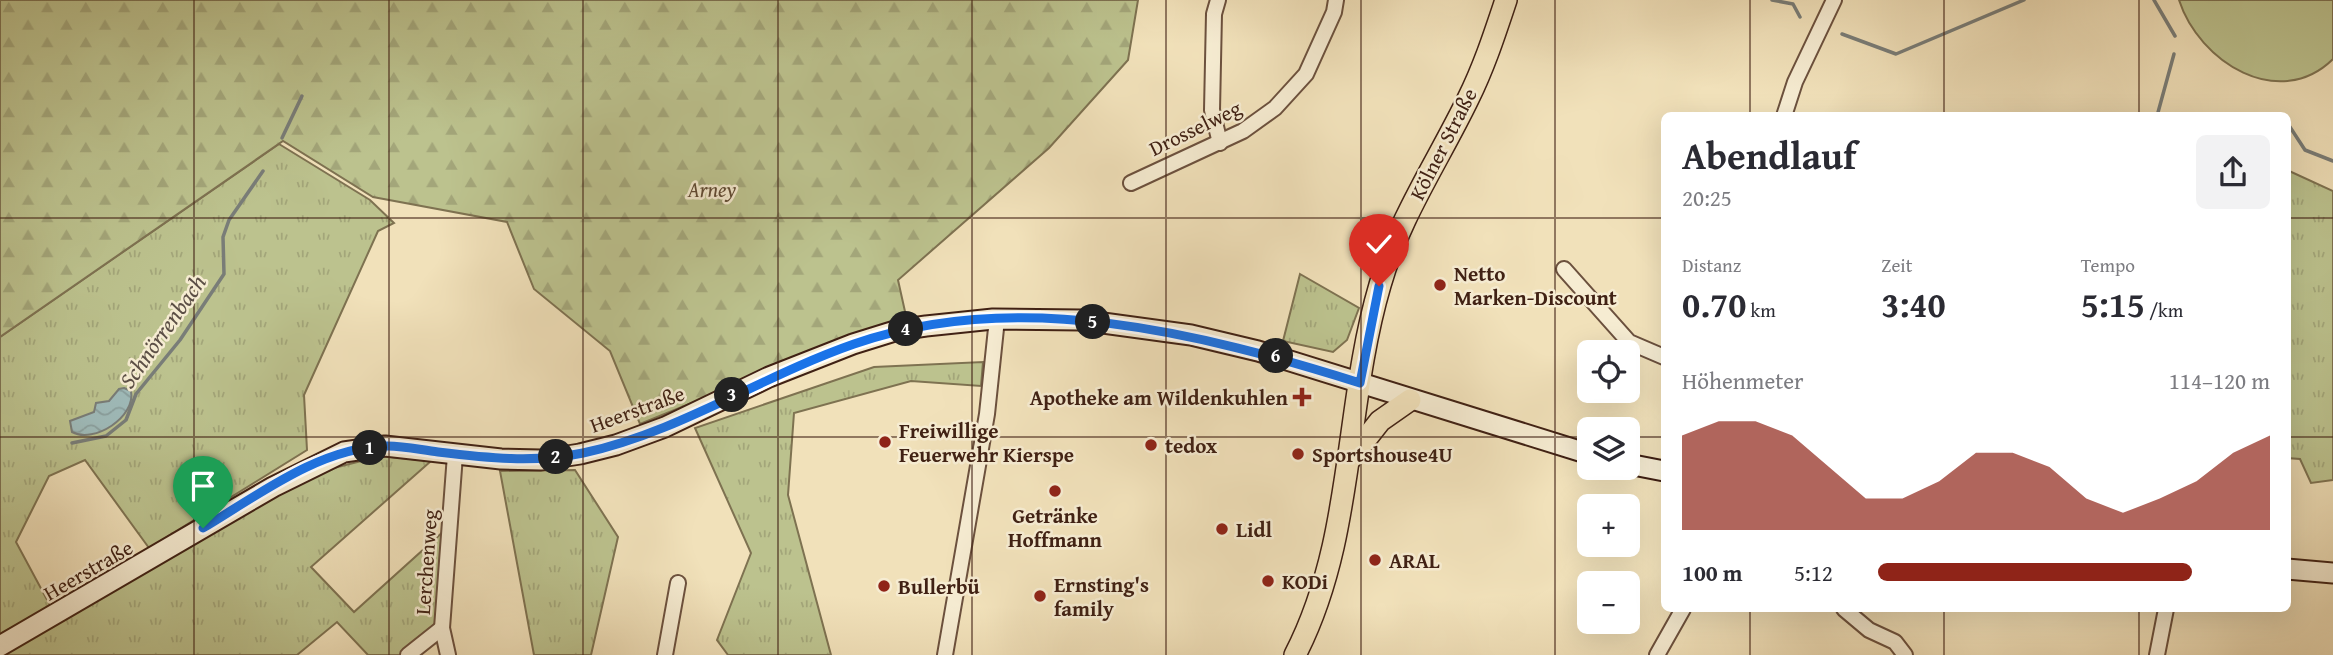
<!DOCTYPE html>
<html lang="de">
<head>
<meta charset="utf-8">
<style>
	:root { --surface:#fff; --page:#f2f2f3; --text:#2b2b33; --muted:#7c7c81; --accent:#8f2418 }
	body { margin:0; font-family:"Gentium Book Plus",serif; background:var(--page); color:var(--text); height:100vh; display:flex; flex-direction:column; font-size:26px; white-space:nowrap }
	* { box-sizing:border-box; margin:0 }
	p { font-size:23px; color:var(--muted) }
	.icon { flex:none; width:38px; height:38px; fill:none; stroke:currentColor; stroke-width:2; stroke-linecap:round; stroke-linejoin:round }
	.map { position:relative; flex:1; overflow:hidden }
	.details { position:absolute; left:1661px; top:112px; width:630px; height:500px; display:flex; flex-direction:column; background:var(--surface); border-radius:10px; box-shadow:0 7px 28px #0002 }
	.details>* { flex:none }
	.controls { position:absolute; left:1577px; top:340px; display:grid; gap:14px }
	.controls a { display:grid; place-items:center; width:63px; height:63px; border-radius:10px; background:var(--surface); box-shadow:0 7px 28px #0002; font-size:35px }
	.pin { position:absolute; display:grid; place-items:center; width:60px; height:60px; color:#fff; margin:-72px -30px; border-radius:50% 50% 50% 0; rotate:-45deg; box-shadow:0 0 7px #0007 }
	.pin .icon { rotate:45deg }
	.km { position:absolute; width:35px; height:35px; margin:-18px; border-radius:50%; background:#222; color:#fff; font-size:19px; line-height:35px; text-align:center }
	.round { display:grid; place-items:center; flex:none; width:74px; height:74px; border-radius:10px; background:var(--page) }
	.overview { display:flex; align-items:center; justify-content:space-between; height:119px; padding:0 21px }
	h1 { font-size:38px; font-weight:700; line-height:52px }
	.figures { display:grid; grid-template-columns:repeat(3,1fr); gap:10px; height:119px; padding:7px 21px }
	.figures div { display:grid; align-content:center }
	.figures b { font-size:35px; font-weight:700 }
	.figures small { font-size:19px; font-weight:400 }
	.figures p { font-size:19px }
	.chart { height:196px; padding:14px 21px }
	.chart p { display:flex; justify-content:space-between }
	.chart svg { width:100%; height:126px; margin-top:7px; fill:var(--accent); opacity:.7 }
	ul { padding:0 21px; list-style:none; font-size:23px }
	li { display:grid; grid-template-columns:112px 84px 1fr; align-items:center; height:52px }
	li i { height:18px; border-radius:9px; background:var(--accent) }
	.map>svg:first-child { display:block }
	.grass { fill:url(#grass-tufts); stroke:#7e7251; stroke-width:2 }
	.forest { fill:url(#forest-firs); stroke:#7e7251; stroke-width:2 }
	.park { fill:#bcc28e; stroke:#7e7251; stroke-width:2 }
	.water { fill:url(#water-waves); stroke:#797d78; stroke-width:2 }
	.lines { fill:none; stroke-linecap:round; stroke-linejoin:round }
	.stream { stroke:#797d78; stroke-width:3.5 }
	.street-casing { stroke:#6c513e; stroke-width:18 }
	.secondary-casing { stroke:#402114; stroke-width:23 }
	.primary-casing { stroke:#402114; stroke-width:24 }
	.street { stroke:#f6ecd2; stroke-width:14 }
	.secondary { stroke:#f6ecd2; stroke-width:19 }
	.primary { stroke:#f1e1ba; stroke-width:21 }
	.route-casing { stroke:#fff; stroke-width:14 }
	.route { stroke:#1a73e8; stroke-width:9 }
	.grid { fill:none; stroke:#402114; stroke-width:2; stroke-opacity:0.55 }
	.poi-dot { fill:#8f2418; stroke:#f6ecd2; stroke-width:2.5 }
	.labels { text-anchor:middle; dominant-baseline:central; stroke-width:5; stroke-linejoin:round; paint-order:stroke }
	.street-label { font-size:21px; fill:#402114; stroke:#f6ecd2 }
	.park-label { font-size:21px; font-style:italic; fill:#5f4932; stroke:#f6ecd2 }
	.poi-label { font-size:21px; font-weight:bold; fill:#402114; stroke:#f6ecd2; text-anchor:start }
	.water-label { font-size:23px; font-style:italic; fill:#5c4f46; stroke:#f6ecd2 }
</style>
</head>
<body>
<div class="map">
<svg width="2333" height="655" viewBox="0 0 2333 655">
	<defs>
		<pattern id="grass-tufts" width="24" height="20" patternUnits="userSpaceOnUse" patternTransform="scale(1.75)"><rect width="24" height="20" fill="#bcc28e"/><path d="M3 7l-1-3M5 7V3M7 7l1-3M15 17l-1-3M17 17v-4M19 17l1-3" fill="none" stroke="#a3a67a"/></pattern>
		<pattern id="forest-firs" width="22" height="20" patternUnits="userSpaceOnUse" patternTransform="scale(1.75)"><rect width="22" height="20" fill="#bcc28e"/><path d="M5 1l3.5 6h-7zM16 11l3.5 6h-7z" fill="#a3a67a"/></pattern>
		<pattern id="water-waves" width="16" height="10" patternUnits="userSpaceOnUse" patternTransform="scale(1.75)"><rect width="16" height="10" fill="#9fbbba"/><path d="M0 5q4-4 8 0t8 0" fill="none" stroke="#8aa09f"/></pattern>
	</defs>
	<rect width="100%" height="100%" fill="#f1e1ba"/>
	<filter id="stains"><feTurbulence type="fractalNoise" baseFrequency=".00286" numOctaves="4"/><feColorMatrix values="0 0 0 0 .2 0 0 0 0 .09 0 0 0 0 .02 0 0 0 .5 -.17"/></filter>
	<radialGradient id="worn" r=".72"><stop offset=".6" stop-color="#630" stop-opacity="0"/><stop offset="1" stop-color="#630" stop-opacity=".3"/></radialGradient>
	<g class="grass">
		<polygon points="279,144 370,200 394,223 378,231 304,395 307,450 149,548 85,460 49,476 16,542 51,607 0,634 0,337"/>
		<polygon points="2287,170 2333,191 2333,480 2311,483 2300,459 2287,458"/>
		<polygon points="1300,274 1359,308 1347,340 1333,352 1283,341"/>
		<polygon points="983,362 981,386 911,381 794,413 788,495 831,655 728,655 717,640 751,553 695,428 874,367"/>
		<polygon points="381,456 431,461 311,567 354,612 444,531 438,624 401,655 368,655 337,622 297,655 0,655 314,473"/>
		<polygon points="575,470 618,537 591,655 534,655 500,471"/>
	</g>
	<polygon class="forest" points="0,0 1138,0 1128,60 1049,148 898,280 906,316 640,424 610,351 534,289 507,222 373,197 283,141 0,337"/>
	<path class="park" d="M2179 0H2333V59C2279 112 2199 62 2179 0Z"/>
	<path class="water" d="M124 388 131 391C136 417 94 444 72 432L70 421 94 412 96 403 109 401 119 389Z"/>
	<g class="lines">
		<g class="stream">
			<polyline points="1772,0 1793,4 1800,17"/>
			<polyline points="2154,0 2175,36"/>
			<polyline points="1842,34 1896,54 2024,0"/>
			<polyline points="2157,116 2174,54"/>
			<polyline points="2288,124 2305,150 2333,161"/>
			<polyline points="282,138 302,96"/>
			<polyline points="72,443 106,436 126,420 136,394 180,340 224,274 223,237 229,220 263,171"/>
		</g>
		<g class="street-casing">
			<g id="street">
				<polyline points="1218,0 1214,14 1212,110 1220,143"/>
				<polyline points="1784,116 1795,82 1834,0"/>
				<polyline points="1131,183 1243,131 1275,108 1306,74 1334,12 1336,0"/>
				<polyline points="1564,269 1629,342 1664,357"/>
				<polyline points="1844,609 1869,630 1895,642 1905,655"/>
				<polyline points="408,655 442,628"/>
				<polyline points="448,655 442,628 455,455"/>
				<polyline points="665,655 678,583"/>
				<polyline points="945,655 987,414 997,319"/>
				<polyline points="1657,655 1683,609"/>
				<polyline points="2157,655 2166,609"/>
			</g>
		</g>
		<g class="secondary-casing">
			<g id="secondary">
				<polyline points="1628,464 1664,471"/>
				<polyline points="2287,569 2333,573"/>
				<polyline points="0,646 273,487 344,452 385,446 501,459 541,460 580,454 616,445 665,427 769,377 853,344 898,330 926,326 993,319 1081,320 1191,335 1258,351 1589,454"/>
			</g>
		</g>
		<g class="primary-casing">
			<g id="primary">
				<polyline points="1350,459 1380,421 1410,400"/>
				<path d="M1295 655C1355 539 1344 407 1380 285 1399 218 1438 161 1468 99 1484 67 1495 33 1506 0"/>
			</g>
		</g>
		<use href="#street" class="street"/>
		<use href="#secondary" class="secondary"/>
		<use href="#primary" class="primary"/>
	</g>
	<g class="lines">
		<g class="route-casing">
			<path id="route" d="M203 528C257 496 319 448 384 446 401 445 421 450 438 452 487 458 535 463 583 453 677 433 762 376 854 344 1018 287 1201 333 1360 383L1379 286"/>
		</g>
		<use href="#route" class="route"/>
	</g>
	<path class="grid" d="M194 0V655M389 0V655M583 0V655M778 0V655M972 0V655M1166 0V655M1361 0V655M1555 0V655M1750 0V116M1944 0V116M2139 0V116M0 218H1664M2287 218H2333M0 437H1589M1628 437H1664M2287 437H2333M1750 609V655M1944 609V655M2139 609V655"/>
	<g class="poi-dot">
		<circle cx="1440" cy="285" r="7"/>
		<path d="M1298.5 386.5h7v7h7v7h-7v7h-7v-7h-7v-7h7z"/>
		<circle cx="885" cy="442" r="7"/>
		<circle cx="1151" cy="445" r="7"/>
		<circle cx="1298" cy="454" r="7"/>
		<circle cx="1055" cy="491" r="7"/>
		<circle cx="1222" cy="529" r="7"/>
		<circle cx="1375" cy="560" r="7"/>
		<circle cx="1268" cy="581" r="7"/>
		<circle cx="884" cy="586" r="7"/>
		<circle cx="1040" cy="596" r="7"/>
	</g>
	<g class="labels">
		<g class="street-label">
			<text transform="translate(1195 128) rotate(-26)">Drosselweg</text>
			<text transform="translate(1443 144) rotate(-63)">Kölner Straße</text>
			<text transform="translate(637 409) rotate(-20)">Heerstraße</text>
			<text transform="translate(426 562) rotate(-86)">Lerchenweg</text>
			<text transform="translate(88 570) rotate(-30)">Heerstraße</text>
		</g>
		<g class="park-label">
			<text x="712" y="189">Arney</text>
		</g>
		<g class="poi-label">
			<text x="1454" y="273">Netto<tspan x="1454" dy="24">Marken-Discount</tspan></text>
			<text x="1288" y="397" text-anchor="end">Apotheke am Wildenkuhlen</text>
			<text x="899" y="430">Freiwillige<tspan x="899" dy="24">Feuerwehr Kierspe</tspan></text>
			<text x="1165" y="445">tedox</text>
			<text x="1312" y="454">Sportshouse4U</text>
			<text x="1055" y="515" text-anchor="middle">Getränke<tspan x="1055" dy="24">Hoffmann</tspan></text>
			<text x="1236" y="529">Lidl</text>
			<text x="1389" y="560">ARAL</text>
			<text x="1282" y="581">KODi</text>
			<text x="1054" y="584">Ernsting's<tspan x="1054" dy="24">family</tspan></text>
			<text x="898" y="586">Bullerbü</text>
		</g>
		<g class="water-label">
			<text transform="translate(162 331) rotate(-55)">Schnörrenbach</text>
		</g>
	</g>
	<rect width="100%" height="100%" filter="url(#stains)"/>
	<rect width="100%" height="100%" fill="url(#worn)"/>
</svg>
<div class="controls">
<a><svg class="icon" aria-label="locate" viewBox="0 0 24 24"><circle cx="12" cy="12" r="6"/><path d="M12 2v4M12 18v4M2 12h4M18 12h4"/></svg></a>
<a><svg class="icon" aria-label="layers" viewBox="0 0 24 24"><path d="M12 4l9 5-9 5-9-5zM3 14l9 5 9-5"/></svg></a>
<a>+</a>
<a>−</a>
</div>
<div class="pin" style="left:203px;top:528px;background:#1e9e55"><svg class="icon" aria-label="arrive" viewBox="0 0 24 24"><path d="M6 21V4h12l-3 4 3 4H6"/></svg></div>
<div class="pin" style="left:1379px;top:286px;background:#d93025"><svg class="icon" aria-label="check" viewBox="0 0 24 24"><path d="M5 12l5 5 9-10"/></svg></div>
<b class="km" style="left:370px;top:448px">1</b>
<b class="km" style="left:556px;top:457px">2</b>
<b class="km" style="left:732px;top:395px">3</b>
<b class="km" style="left:906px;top:329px">4</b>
<b class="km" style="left:1093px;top:322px">5</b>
<b class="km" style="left:1276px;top:356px">6</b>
<section class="details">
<div class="overview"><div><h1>Abendlauf</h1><p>20:25</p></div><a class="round"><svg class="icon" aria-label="share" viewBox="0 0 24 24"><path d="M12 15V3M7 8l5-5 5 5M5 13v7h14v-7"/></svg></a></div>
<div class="figures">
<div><p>Distanz</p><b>0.70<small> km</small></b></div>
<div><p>Zeit</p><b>3:40</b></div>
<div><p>Tempo</p><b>5:15<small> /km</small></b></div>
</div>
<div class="chart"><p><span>Höhenmeter</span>114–120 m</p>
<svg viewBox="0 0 160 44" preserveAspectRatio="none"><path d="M0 44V11L10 6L20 6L30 11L40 22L50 33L60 33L70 27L80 17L90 17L100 22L110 33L120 38L130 33L140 27L150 17L160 11V44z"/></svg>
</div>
<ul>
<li><b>100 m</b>5:12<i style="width:80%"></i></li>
</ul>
</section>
</div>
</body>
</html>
